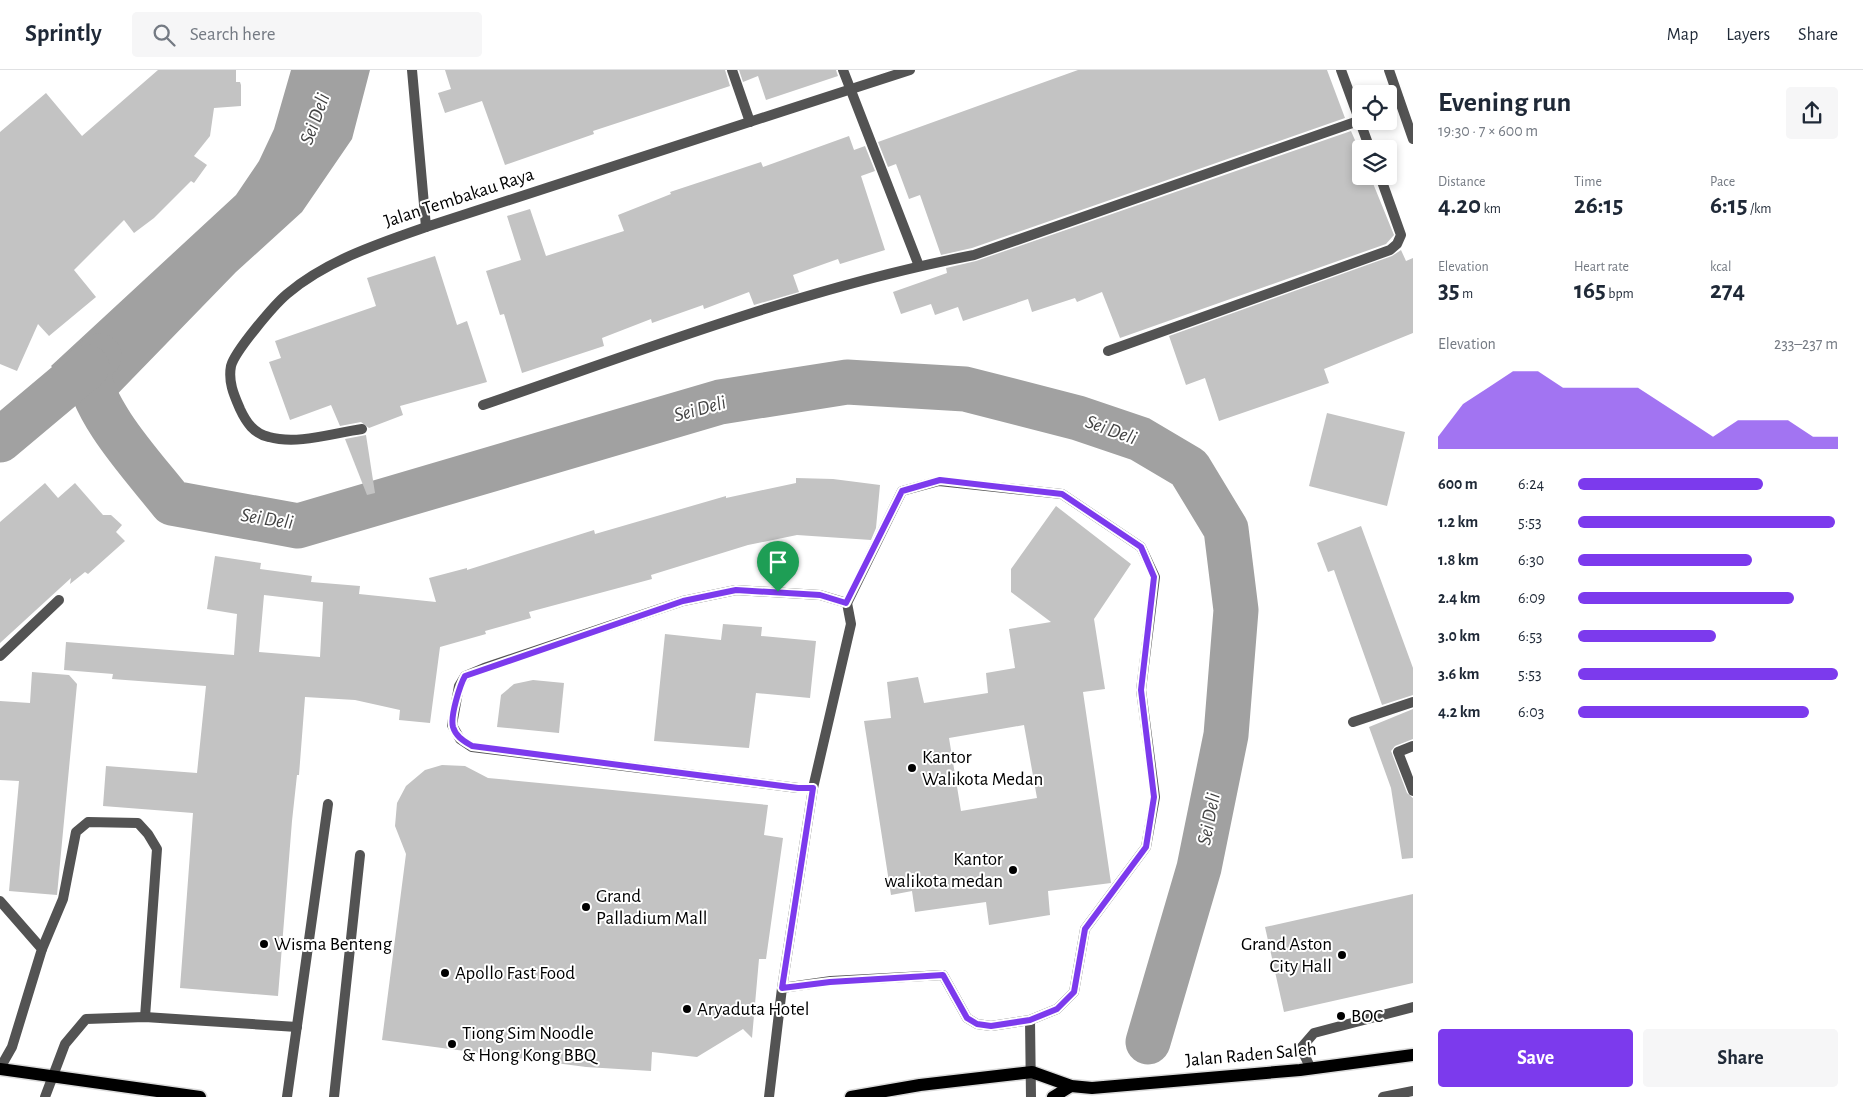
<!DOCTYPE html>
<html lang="en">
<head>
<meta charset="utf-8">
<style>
	:root { --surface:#fff; --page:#f6f6f7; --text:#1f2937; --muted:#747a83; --line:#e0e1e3; --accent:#7c3aed }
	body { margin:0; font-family:"Alegreya Sans",sans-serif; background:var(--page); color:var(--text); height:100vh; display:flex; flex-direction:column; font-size:19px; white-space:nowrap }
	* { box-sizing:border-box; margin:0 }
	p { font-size:16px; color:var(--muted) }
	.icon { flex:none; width:28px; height:28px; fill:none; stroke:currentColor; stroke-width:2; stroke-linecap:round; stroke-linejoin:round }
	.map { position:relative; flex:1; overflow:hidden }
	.details { display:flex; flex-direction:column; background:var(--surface); width:450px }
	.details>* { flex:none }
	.controls { position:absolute; left:1352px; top:15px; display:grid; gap:10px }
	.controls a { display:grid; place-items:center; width:45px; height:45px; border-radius:5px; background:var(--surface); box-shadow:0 2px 8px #0003; font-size:25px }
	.pin { position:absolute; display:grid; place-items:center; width:42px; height:42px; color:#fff; margin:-51px -21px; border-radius:50% 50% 50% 0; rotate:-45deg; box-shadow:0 0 5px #0007 }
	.pin .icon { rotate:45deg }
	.round { display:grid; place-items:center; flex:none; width:52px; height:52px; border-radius:5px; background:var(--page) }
	.summary { display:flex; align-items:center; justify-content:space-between; height:85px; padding:0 25px }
	h1 { font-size:28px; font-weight:700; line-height:38px }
	.stats { display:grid; grid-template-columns:repeat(3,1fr); gap:8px; height:85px; padding:5px 25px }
	.stats div { display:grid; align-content:center }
	.stats b { font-size:25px; font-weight:700 }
	.stats small { font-size:14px; font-weight:400 }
	.stats p { font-size:14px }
	.chart { height:140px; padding:10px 25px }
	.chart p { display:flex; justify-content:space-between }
	.chart svg { width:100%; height:90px; margin-top:5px; fill:var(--accent); opacity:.7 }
	.cta { display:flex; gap:10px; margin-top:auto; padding:10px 25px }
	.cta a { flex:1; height:58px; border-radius:5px; background:var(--accent); color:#fff; font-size:20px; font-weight:700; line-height:58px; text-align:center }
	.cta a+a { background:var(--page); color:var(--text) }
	ul { padding:0 25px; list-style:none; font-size:16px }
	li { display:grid; grid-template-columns:80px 60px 1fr; align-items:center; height:38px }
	li i { height:12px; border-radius:6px; background:var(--accent) }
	header { display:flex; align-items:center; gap:30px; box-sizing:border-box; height:70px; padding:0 25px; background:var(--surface); border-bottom:1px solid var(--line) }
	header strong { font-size:24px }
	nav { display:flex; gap:28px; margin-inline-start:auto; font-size:18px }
	.search { width:350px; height:45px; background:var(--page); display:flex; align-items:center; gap:12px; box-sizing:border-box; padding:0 18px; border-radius:5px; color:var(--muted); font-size:19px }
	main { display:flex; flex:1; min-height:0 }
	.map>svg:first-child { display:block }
	.water { fill:#a1a1a1 }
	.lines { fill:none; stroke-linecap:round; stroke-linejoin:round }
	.river { stroke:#a1a1a1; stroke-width:45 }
	.building { fill:#c3c3c3; fill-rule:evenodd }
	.primary-casing { stroke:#dbdbdb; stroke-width:15 }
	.service { stroke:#535353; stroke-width:10 }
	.minor { stroke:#535353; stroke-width:10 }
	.primary { stroke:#000; stroke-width:12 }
	.route-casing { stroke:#fff; stroke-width:10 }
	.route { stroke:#7c3aed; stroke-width:6 }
	.poi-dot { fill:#000; stroke:#fff; stroke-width:2 }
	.labels { text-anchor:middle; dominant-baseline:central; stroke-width:4; stroke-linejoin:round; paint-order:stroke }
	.street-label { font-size:19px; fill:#000; stroke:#fff }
	.poi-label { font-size:19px; fill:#000; stroke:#fff; text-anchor:start }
	.water-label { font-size:20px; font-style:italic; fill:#424242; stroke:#fff }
</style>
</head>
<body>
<header>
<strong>Sprintly</strong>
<div class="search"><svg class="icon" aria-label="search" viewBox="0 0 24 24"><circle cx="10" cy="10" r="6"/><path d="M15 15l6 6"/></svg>Search here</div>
<nav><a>Map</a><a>Layers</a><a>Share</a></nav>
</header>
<main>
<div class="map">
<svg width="1413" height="1027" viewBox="0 0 1413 1027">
	<rect width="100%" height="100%" fill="#fff"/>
	<polygon class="water" points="291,0 370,0 352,69 302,142 236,202 97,345 51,296 236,125 259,91 274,59"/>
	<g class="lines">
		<g class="river">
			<path d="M99 286 87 297C92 343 144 397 172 433L298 456 720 332 847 312 965 319 1078 348 1140 369 1189 398 1226 459 1236 540 1226 665 1199 798 1148 972"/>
			<polyline points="0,370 87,297"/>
		</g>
	</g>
	<g class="building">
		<polygon points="158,0 236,0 236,12 240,12 241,15 241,36 214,38 210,66 194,86 207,95 194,113 191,111 154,148 134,163 124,150 74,200 96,227 49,266 38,254 17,301 0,294 0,62 46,23 82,66"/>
		<polygon points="445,0 725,0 730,16 593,61 594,64 505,95 482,31 445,43 438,23 451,19"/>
		<polygon points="739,0 836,0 838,6 766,30 758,6 743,12"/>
		<polygon points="1078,0 1327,0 1345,48 972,178 941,185 920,125 909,129 896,94 888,97 878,72"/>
		<polygon points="1351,61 1361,84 1361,106 1370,106 1394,165 1386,174 1120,268 1102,222 1077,232 1075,228 1032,242 1028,229 963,251 958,237 935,245 931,234 901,244 893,222 947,203 946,198 976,191"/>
		<polygon points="849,66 854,80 865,76 875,101 861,106 885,180 840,194 838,189 793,205 799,222 754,235 749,222 704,239 703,235 652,253 651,249 602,268 604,276 522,303 504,244 500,245 486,201 521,190 507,146 530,139 546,186 624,161 618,145 671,124 670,122 761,92 763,97"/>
		<polygon points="1401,180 1406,191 1413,188 1413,263 1324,299 1329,313 1219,351 1205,308 1186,315 1169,266 1392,186"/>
		<polygon points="435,186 457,255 467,251 487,312 400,336 403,345 369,358 361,352 340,356 331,335 290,350 269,292 281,288 275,271 376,236 367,208"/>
		<polygon points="1327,343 1405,362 1387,436 1309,416"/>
		<polygon points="366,365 375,423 367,425 345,369"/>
		<path d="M796 408 833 409 880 415 876 458 871 470 797 465 748 475 651 505 652 509 529 542 531 548 485 561 486 564 440 577 430 653 399 650 400 640 355 630 305 627 299 705H297L292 751 278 926 180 918 193 743 103 736 106 696 197 703 206 616 112 609 113 604 64 600 66 572 234 585 237 544 207 539 215 486 261 493 260 499 312 506 311 512 360 516 359 524 436 532 429 508 467 498V500L594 460 595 464 726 426V428L796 413ZM264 525 323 532 320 587 259 582Z"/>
		<polygon points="45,413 58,428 75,413 103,445 111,445 122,455 116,462 125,471 88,504 85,502 70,514 71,508 0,573 0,452"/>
		<path d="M1056 436 1131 494 1094 549 1105 619 1083 622 1111 813 1048 821 1050 845 989 855 986 832 915 842 912 821 891 825 864 651 891 648 887 612 918 607 924 633 988 623 986 603 1015 598 1009 559 1051 552 1011 522V499ZM1024 655 1037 728 961 741 949 668Z"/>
		<polygon points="1361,456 1413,598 1413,625 1382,635 1334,500 1328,502 1317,473"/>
		<polygon points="723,554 762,557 761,566 816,571 810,628 756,623 749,678 654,671 665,564 721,570"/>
		<polygon points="32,602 69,605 77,614 57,825 9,821 19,711 0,710 0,631 30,633"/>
		<polygon points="533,610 564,613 559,663 497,657 501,625 514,614"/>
		<polygon points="1413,639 1413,669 1395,676 1391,681 1407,723 1413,728 1413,788 1402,789 1391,718 1369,657"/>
		<polygon points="442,695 465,696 488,708 768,735 764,765 783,768 766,889 759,889 752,968 743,959 697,987 652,982 651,1001 586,997 382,970 406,784 395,756 397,733 406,716 425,700"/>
		<polygon points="1413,824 1413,913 1284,942 1265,857"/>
	</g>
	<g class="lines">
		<g class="primary-casing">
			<g id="primary">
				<polyline points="0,999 200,1027"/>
				<polyline points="851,1027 920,1015 1032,1002 1071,1016 1092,1018 1300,1000 1413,985"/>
				<polyline points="1053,1027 1071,1016"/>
			</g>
		</g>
		<g class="service">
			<polyline points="1389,0 1413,69"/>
			<path d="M362 359C333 363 298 375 269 367 254 364 246 352 240 339 234 325 228 312 231 296 235 281 274 235 287 224 326 191 377 174 426 157"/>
			<polyline points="1353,652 1413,632"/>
			<polyline points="1413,676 1398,682 1413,721"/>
			<polyline points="0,831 42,879 12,977 0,998"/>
			<polyline points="42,879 63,829 76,762 88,752 138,753 148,764 157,779 145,947"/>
			<polyline points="782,918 831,911 943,905 967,948 977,954 991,956 1030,950 1057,939 1074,922 1085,859 1146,777 1155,727 1141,620 1155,507 1141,477 1062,424 939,411 902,421 847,533"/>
			<polyline points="1030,950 1031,1027"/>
			<polyline points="1311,999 1301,978 1314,963 1413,937"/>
			<polyline points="45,1027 65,974 86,949 145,947 297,957"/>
			<polyline points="287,1027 328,734"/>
			<polyline points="334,1027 360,785"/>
			<polyline points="769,1027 782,918 813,718 851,554 847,533 820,525 736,520 683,531 484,598 465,606 459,616 452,655 460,669 472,677 798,718 813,718"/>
		</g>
		<g class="minor">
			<polyline points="412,0 426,157 910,0"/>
			<polyline points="732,0 750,52"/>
			<polyline points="843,0 919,196"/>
			<polyline points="1341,0 1370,79"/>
			<polyline points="1108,281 1390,180 1397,174 1401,165 1380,106"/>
			<path d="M483 335C644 280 806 217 974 185L1361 50"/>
			<polyline points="0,586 59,530"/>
			<polyline points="1383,1027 1413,1021"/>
		</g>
		<use href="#primary" class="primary"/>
	</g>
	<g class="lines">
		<g class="route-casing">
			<path id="route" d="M940 410 1062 424 1141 477 1154 507 1141 620 1154 727 1146 777 1085 859 1074 922 1057 939 1030 950 991 956 977 954 967 948 943 905 830 912 782 918 813 718H798L472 676C464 671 456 667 453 657 450 646 460 615 465 606L683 531 736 520 820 525 846 533 902 421Z"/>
		</g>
		<use href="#route" class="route"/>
	</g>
	<g class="poi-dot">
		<circle cx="912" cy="698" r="5"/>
		<circle cx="1013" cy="800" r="5"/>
		<circle cx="586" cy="837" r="5"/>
		<circle cx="264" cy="874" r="5"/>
		<circle cx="1342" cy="885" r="5"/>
		<circle cx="445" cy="903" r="5"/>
		<circle cx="687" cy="939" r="5"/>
		<circle cx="1341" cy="946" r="5"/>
		<circle cx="452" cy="974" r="5"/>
	</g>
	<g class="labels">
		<g class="street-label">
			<text transform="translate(459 128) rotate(-18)">Jalan Tembakau Raya</text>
			<text transform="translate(1251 985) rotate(-5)">Jalan Raden Saleh</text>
		</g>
		<g class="poi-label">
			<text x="922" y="687">Kantor<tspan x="922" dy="22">Walikota Medan</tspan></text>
			<text x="1003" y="789" text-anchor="end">Kantor<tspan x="1003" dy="22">walikota medan</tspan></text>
			<text x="596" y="826">Grand<tspan x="596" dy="22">Palladium Mall</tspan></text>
			<text x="274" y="874">Wisma Benteng</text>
			<text x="1332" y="874" text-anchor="end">Grand Aston<tspan x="1332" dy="22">City Hall</tspan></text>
			<text x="455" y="903">Apollo Fast Food</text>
			<text x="697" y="939">Aryaduta Hotel</text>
			<text x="1351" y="946">BOC</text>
			<text x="462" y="963">Tiong Sim Noodle<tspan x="462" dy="22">&amp; Hong Kong BBQ</tspan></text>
		</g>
		<g class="water-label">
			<text transform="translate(315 49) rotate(-70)">Sei Deli</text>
			<text transform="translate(700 339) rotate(-15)">Sei Deli</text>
			<text transform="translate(1111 360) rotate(20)">Sei Deli</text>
			<text transform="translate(267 449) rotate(9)">Sei Deli</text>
			<text transform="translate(1209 749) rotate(-79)">Sei Deli</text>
		</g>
	</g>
</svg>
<div class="controls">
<a><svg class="icon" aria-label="locate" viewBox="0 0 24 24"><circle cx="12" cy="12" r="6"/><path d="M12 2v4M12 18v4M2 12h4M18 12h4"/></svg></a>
<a><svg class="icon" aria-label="layers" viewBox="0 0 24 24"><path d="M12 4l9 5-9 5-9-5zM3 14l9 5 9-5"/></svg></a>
</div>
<div class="pin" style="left:778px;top:522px;background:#1e9e55"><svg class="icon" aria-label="arrive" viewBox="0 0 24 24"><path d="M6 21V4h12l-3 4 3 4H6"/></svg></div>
</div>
<section class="details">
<div class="summary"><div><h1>Evening run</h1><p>19:30 · 7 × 600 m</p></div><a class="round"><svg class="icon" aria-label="share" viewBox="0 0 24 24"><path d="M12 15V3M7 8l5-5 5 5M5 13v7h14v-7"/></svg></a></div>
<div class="stats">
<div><p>Distance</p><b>4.20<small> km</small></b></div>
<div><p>Time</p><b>26:15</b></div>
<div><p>Pace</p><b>6:15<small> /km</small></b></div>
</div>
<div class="stats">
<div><p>Elevation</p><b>35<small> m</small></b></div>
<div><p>Heart rate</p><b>165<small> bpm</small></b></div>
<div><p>kcal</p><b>274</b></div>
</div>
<div class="chart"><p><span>Elevation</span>233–237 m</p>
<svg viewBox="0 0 160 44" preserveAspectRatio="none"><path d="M0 44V38L10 22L20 14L30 6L40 6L50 14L60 14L70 14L80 14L90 22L100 30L110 38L120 30L130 30L140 30L150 38L160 38V44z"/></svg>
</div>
<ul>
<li><b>600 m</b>6:24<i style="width:71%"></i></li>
<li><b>1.2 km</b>5:53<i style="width:99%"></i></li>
<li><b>1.8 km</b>6:30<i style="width:67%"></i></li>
<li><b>2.4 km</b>6:09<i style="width:83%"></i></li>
<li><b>3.0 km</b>6:53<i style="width:53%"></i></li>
<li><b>3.6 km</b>5:53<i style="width:100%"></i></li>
<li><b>4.2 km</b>6:03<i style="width:89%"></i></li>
</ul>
<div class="cta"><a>Save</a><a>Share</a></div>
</section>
</main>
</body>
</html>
